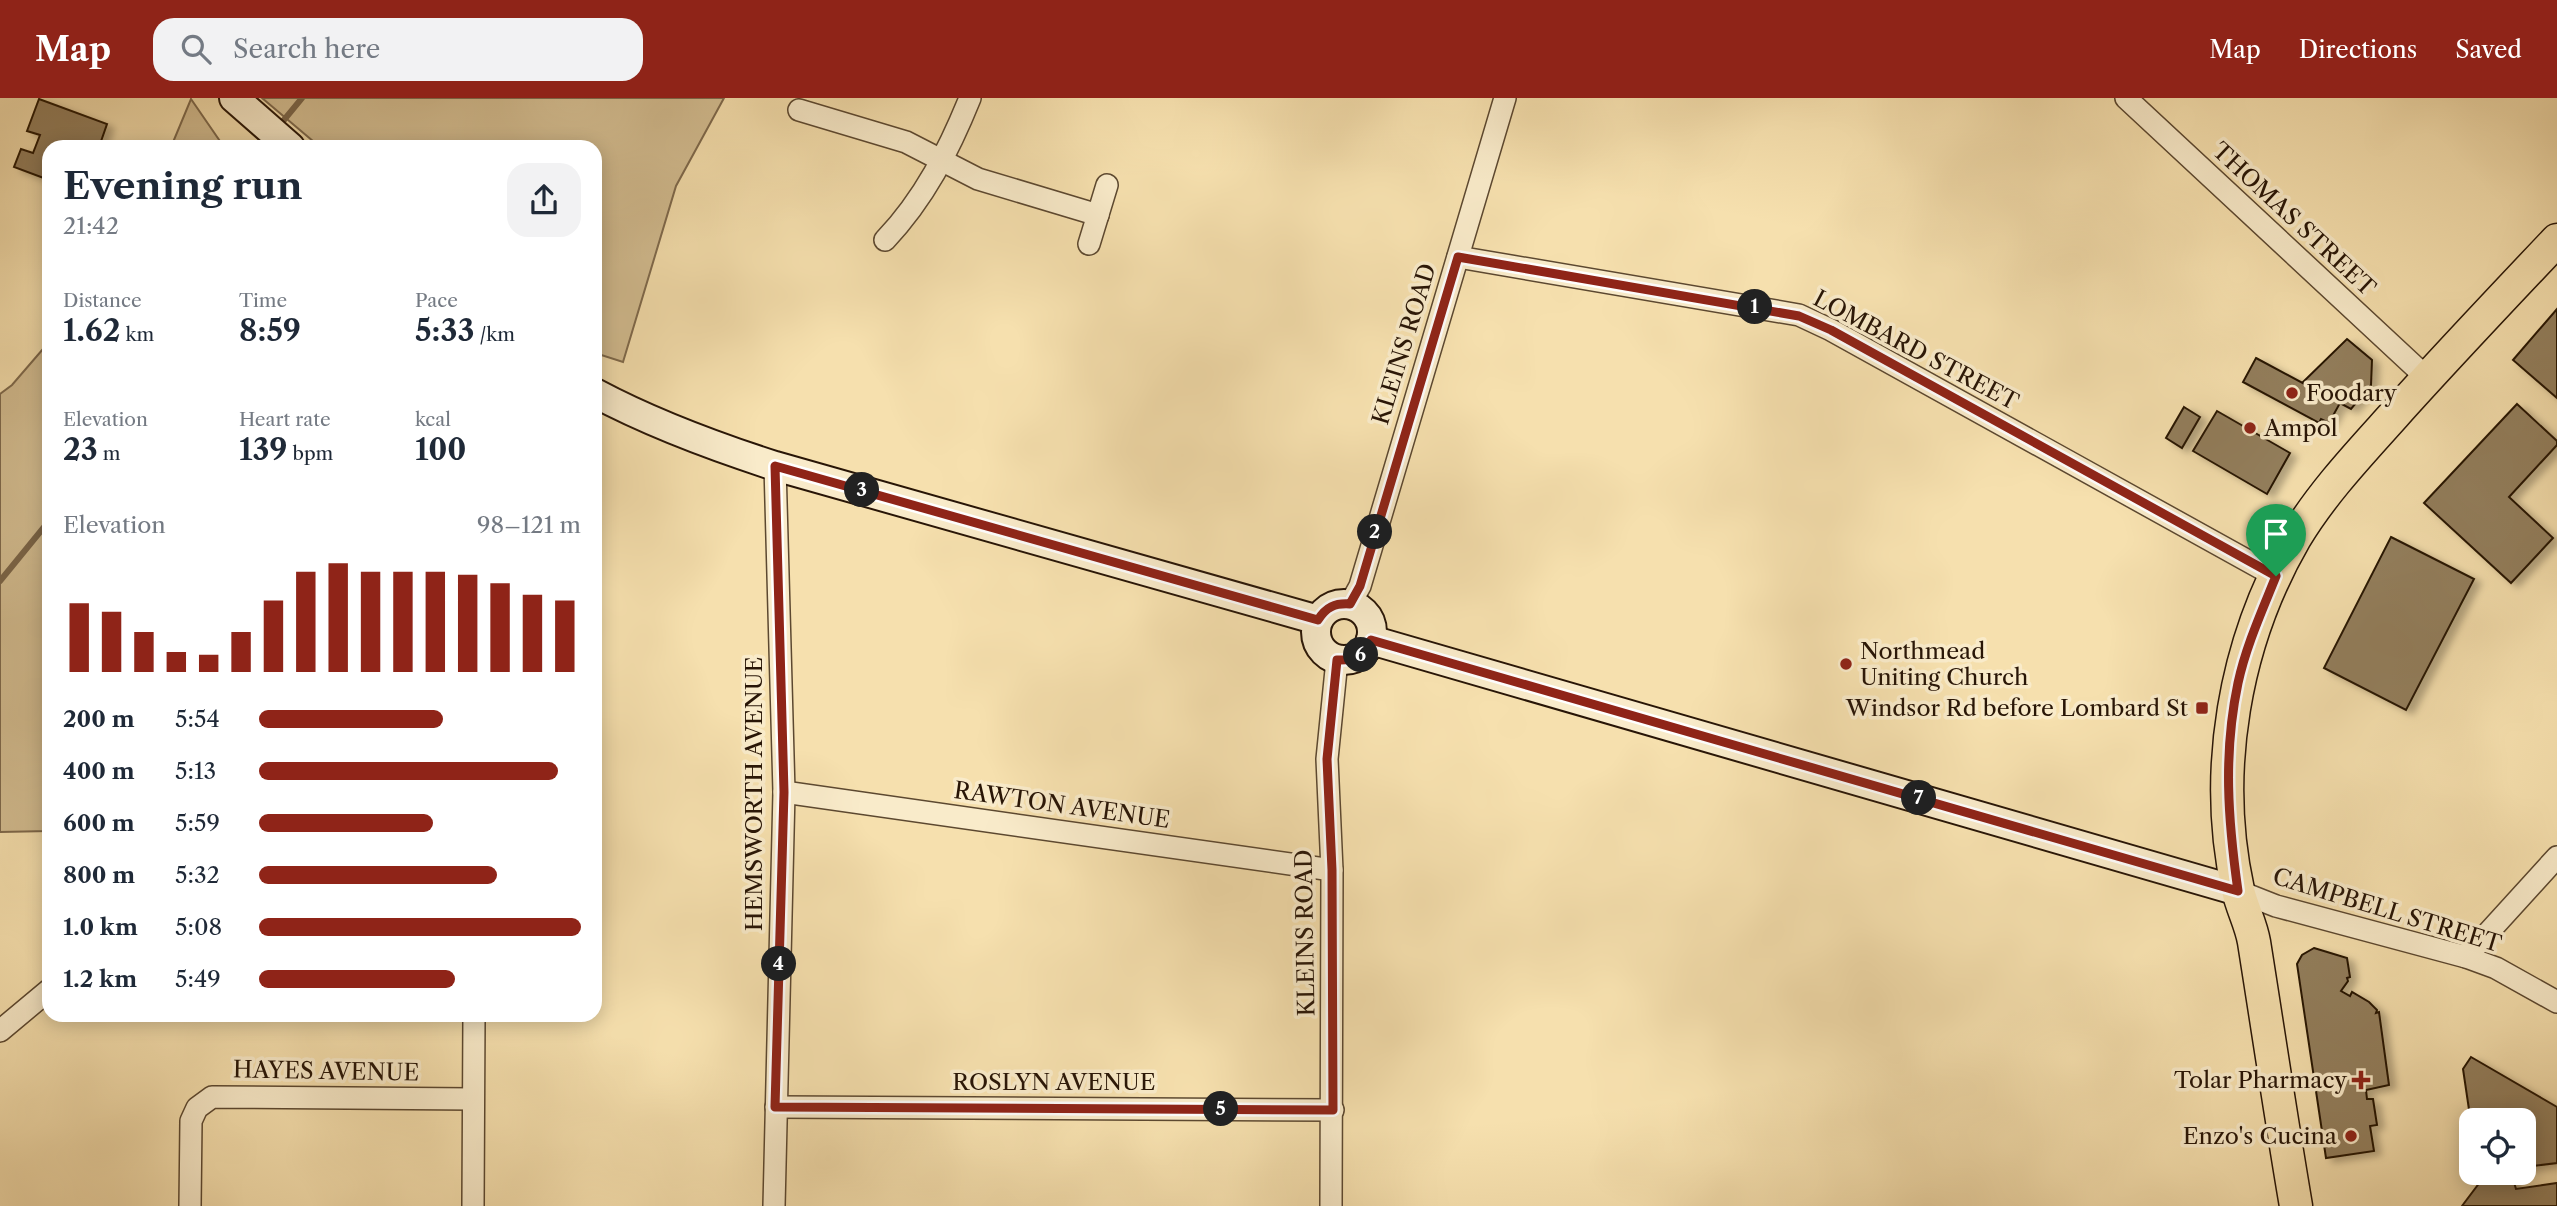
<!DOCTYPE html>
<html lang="en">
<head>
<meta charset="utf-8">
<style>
	:root { --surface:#fff; --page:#f2f2f3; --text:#1f2937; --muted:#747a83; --accent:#8f2418 }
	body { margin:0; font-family:"Libre Caslon Text",serif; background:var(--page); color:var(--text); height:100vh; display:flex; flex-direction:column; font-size:26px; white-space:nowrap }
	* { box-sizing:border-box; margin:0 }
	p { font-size:23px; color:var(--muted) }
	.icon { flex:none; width:38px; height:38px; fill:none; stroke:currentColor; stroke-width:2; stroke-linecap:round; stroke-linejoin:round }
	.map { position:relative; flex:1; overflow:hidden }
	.drawer { position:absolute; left:42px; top:42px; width:560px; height:882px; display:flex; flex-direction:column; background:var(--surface); border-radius:21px; box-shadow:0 4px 18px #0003 }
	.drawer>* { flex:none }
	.tools { position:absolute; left:2459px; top:1010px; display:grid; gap:14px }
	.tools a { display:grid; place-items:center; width:77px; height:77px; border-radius:14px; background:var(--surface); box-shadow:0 4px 18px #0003; font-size:35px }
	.pin { position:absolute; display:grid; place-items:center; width:60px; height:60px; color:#fff; margin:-72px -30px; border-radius:50% 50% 50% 0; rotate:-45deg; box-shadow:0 0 7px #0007 }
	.pin .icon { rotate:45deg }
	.km { position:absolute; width:35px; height:35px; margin:-18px; border-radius:50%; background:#222; color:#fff; font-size:19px; line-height:35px; text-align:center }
	.round { display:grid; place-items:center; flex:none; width:74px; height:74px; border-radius:21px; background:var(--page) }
	.overview { display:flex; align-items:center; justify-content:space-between; height:119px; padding:0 21px }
	h1 { font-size:38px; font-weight:800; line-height:52px }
	.stats { display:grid; grid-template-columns:repeat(3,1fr); gap:10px; height:119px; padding:7px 21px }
	.stats div { display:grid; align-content:center }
	.stats b { font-size:30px; font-weight:800 }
	.stats small { font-size:19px; font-weight:400 }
	.stats p { font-size:19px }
	.chart { height:196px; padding:14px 21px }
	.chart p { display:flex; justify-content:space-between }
	.chart svg { width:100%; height:126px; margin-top:7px; stroke:var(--accent); stroke-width:6 }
	ul { padding:0 21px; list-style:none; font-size:23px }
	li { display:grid; grid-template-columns:112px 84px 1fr; align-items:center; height:52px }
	li i { height:18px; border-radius:9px; background:var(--accent) }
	header { display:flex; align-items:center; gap:42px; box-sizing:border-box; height:98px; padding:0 35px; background:var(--accent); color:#fff }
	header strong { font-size:33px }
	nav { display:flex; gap:38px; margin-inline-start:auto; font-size:24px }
	.search { width:490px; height:63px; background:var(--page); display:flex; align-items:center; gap:18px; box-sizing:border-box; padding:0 24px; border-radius:21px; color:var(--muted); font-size:26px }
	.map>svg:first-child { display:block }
	.green { fill:#d3bd91; stroke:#7e694c; stroke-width:2 }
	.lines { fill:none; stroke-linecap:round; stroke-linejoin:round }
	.stream { stroke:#7a6549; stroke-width:6 }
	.building { fill:#937f5d; stroke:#281506; stroke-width:2; filter:url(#shadow) }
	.street-casing { stroke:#5c4830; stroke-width:24 }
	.secondary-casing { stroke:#281506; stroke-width:32 }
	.primary-casing { stroke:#281506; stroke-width:35 }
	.street { stroke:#f9ebca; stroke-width:21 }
	.secondary { stroke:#f9ebca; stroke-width:28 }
	.primary { stroke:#f6e0ae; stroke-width:32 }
	.route-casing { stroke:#fff; stroke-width:14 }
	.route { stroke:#8f2418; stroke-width:9 }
	.poi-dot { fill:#8f2418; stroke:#f9ebca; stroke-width:2.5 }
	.labels { text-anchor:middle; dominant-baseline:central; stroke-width:7; stroke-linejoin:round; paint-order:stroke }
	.street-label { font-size:23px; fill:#281506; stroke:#f9ebca }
	.poi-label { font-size:23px; fill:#281506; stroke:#f9ebca; text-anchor:start }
</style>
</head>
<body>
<header>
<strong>Map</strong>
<div class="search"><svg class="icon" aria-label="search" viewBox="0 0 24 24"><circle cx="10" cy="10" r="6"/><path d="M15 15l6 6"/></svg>Search here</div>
<nav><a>Map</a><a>Directions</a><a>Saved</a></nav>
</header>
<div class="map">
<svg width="2557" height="1108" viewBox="0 0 2557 1108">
	<defs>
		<filter id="shadow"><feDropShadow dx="7" dy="4" stdDeviation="3.5" flood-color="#0004"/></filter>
	</defs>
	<rect width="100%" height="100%" fill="#f6e0ae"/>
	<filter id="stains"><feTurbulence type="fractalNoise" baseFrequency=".00286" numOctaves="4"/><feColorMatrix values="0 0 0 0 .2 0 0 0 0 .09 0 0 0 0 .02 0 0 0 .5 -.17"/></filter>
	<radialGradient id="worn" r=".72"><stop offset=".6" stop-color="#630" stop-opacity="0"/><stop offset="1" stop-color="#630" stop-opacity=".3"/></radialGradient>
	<g class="green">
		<polygon points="262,0 724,0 676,88 623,264 595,255 595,49 320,49"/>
		<polygon points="191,1 224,49 171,49"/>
		<polygon points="49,244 49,594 44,599 49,733 0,734 0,296 12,287"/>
	</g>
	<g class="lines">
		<g class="stream">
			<polyline points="279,28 302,0"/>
			<polyline points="261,49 269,39"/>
			<polyline points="0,483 49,423"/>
		</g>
	</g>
	<g class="building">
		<polygon points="39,1 107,26 99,49 49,49 49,82 14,69 21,51 33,55 40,37 27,33"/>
		<polygon points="2557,211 2557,300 2513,262"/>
		<polygon points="2347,241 2372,262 2371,287 2351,311 2302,285"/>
		<polygon points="2256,260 2340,305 2329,325 2321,321 2319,325 2243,284"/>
		<polygon points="2517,306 2557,343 2557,347 2509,399 2553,440 2511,485 2424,405"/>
		<polygon points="2184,309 2200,319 2182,350 2166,340"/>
		<polygon points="2217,313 2290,355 2267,396 2193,353"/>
		<polygon points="2391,439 2474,481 2406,612 2324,570"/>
		<polygon points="2314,850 2347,860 2350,879 2347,880 2348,883 2341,893 2350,898 2352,894 2369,904 2377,912 2376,915 2379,914 2389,987 2366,992 2367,1001 2373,1001 2377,1027 2370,1028 2374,1053 2326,1060 2297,866 2302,857"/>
		<polygon points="2471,959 2557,1009 2557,1065 2524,1069 2524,1022 2471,1022 2471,1025 2463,971"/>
		<polygon points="2478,1074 2511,1074 2516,1091 2557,1085 2557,1108 2462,1108 2480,1084"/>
	</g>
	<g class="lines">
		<g class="street-casing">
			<g id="street">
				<polyline points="2126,0 2427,280"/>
				<polyline points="799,12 906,44 978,81 1098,117"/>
				<path d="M885 142C924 101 949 52 970 0"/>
				<polyline points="1089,146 1107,87"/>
				<polyline points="1458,159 1799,217 1831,232 2275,478"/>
				<polyline points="1350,506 1360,488 1505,0"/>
				<polyline points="784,694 1332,772"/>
				<polyline points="2238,793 2276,808 2466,859 2496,870 2557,904"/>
				<polyline points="2466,859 2557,759"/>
				<polyline points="0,933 49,892"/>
				<polyline points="776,1009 1333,1012"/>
				<polyline points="190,1108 191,1023 197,1010 212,999 473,1001"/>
				<polyline points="473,1108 474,917"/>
				<polyline points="774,1108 784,694 775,368"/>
				<polyline points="1331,1108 1332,772 1327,661 1337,562"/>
			</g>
		</g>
		<g class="secondary-casing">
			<g id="secondary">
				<polyline points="234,0 290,49"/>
				<path d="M595 295C653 326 713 348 775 368L1318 522"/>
				<circle cx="1344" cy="534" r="28"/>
				<polyline points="1371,542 2238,793"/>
			</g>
		</g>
		<g class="primary-casing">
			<path id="primary" d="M2296 1108C2281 1020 2268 932 2254 844 2251 826 2242 810 2238 792 2212 674 2234 545 2295 440 2322 395 2359 356 2394 317 2447 258 2502 200 2557 142"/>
		</g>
		<use href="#street" class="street"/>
		<use href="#secondary" class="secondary"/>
		<use href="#primary" class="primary"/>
	</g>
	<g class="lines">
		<g class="route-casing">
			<path id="route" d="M1458 159 1799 218 1831 232 2276 478C2262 513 2246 548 2238 585 2223 656 2228 722 2238 793L1371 542C1364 557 1354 563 1337 562L1327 661 1332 772 1333 1012 775 1009 784 694 775 368 1318 522C1326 509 1335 505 1350 506L1360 488Z"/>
		</g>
		<use href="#route" class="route"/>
	</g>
	<g class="poi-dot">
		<circle cx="2292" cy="295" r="7"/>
		<circle cx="2250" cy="330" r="7"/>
		<circle cx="1846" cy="566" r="7"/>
		<rect x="2195" y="603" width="14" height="14" rx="3.5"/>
		<path d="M2357.5 971.5h7v7h7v7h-7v7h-7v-7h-7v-7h7z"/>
		<circle cx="2351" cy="1038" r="7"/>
	</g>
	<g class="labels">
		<g class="street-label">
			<text transform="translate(2294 121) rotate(43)">THOMAS STREET</text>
			<text transform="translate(1404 246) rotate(-73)">KLEINS ROAD</text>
			<text transform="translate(1916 252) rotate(28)">LOMBARD STREET</text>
			<text transform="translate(754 696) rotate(-90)">HEMSWORTH AVENUE</text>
			<text transform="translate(1062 707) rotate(8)">RAWTON AVENUE</text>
			<text transform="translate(2387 812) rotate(17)">CAMPBELL STREET</text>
			<text transform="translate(1305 835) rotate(-91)">KLEINS ROAD</text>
			<text transform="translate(326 973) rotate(1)">HAYES AVENUE</text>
			<text x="1054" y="984">ROSLYN AVENUE</text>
		</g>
		<g class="poi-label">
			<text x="2306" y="295">Foodary</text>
			<text x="2264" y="330">Ampol</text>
			<text x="1860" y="553">Northmead<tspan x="1860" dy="26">Uniting Church</tspan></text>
			<text x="2188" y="610" text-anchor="end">Windsor Rd before Lombard St</text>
			<text x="2347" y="982" text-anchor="end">Tolar Pharmacy</text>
			<text x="2337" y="1038" text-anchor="end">Enzo's Cucina</text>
		</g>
	</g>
	<rect width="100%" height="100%" filter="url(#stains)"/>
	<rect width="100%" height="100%" fill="url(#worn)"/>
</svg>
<div class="tools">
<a><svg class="icon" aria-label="locate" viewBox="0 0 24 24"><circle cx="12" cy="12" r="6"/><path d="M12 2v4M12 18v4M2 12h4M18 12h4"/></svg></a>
</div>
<div class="pin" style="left:2276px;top:478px;background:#1e9e55"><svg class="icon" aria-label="arrive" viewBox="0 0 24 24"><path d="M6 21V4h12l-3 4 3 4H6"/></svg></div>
<b class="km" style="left:1755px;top:209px">1</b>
<b class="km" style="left:1375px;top:434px">2</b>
<b class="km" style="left:862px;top:392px">3</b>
<b class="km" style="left:779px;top:866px">4</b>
<b class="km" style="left:1221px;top:1011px">5</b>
<b class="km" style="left:1361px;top:557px">6</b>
<b class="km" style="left:1919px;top:700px">7</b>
<section class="drawer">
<div class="overview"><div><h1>Evening run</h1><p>21:42</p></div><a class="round"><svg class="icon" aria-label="share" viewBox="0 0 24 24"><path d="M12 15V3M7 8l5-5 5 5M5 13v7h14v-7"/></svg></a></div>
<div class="stats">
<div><p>Distance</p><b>1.62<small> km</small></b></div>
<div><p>Time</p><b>8:59</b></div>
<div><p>Pace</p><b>5:33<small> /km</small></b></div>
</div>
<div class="stats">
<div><p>Elevation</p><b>23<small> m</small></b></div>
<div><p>Heart rate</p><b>139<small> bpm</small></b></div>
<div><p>kcal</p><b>100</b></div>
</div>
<div class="chart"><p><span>Elevation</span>98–121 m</p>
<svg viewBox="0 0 160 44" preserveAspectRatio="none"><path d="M5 44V20M15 44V23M25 44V30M35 44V37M45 44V38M55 44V30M65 44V19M75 44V9M85 44V6M95 44V9M105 44V9M115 44V9M125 44V10M135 44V13M145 44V17M155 44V19"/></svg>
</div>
<ul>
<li><b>200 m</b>5:54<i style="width:57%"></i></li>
<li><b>400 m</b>5:13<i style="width:93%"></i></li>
<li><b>600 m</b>5:59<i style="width:54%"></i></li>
<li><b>800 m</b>5:32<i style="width:74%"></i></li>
<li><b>1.0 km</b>5:08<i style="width:100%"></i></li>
<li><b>1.2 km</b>5:49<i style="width:61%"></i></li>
</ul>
</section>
</div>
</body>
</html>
